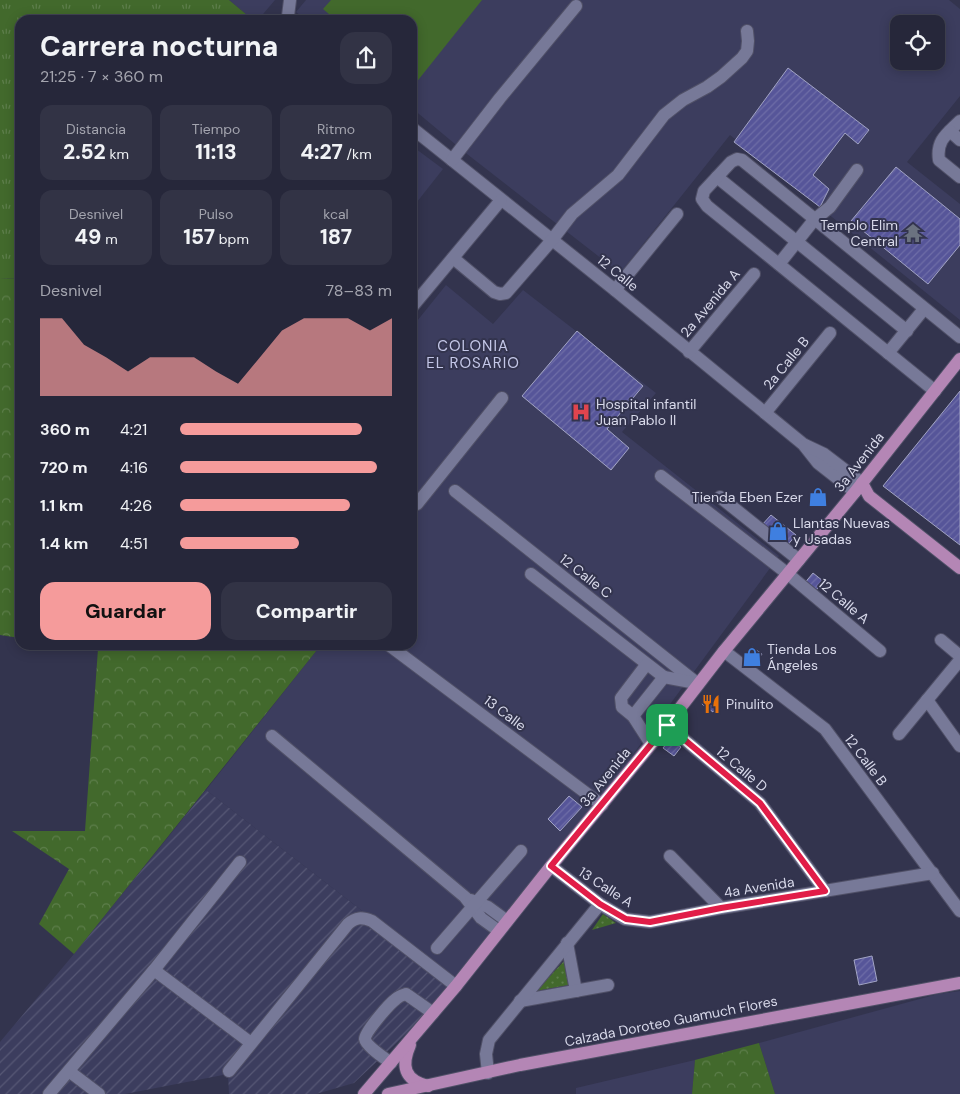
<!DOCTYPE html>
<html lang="es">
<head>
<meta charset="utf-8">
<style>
	:root { --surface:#26273a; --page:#323345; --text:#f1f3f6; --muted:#a4a5af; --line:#424454; --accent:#f59b9b }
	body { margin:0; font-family:"DM Sans",sans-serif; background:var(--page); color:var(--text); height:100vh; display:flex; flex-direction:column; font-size:19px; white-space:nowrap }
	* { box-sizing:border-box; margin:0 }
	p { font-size:16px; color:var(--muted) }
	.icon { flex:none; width:28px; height:28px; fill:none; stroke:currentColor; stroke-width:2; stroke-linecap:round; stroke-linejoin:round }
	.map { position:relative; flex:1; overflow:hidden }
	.details { position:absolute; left:15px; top:15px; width:402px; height:635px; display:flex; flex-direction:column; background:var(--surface); border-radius:15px; box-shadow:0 2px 12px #0003,0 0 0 1px var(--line) }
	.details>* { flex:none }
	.buttons { position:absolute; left:890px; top:15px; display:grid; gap:10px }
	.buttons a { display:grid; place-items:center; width:55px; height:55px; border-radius:10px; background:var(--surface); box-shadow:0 2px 12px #0003,0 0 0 1px var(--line); font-size:25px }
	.pin { position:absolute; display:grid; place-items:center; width:42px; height:42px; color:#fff; margin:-21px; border-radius:10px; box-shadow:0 2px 8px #0006 }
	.round { display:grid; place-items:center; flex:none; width:52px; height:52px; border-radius:15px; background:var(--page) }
	.head { display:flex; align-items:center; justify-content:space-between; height:85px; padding:0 25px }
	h1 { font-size:28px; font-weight:800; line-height:38px }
	.metrics { display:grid; grid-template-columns:repeat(3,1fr); gap:8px; height:85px; padding:5px 25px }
	.metrics div { display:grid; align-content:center; border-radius:12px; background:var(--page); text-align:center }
	.metrics b { font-size:21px; font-weight:800 }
	.metrics small { font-size:14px; font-weight:400 }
	.metrics p { font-size:14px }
	.chart { height:140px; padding:10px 25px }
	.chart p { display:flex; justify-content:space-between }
	.chart svg { width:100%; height:90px; margin-top:5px; fill:var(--accent); opacity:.7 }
	.button { display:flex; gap:10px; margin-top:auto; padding:10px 25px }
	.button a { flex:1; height:58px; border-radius:15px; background:var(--accent); color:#111; font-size:20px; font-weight:800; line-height:58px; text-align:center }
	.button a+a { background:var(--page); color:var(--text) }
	ul { padding:0 25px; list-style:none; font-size:16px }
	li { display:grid; grid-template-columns:80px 60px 1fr; align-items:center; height:38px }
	li i { height:12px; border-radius:6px; background:var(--accent) }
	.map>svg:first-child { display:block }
	.built { fill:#3c3d5e; fill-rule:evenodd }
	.industrial { fill:url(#industrial-furrows) }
	.grass { fill:url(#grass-tufts) }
	.forest { fill:url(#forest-crowns) }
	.park { fill:url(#park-dots) }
	.pitch { fill:#42692c }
	.building { fill:url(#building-hatch); stroke:#a2a4c4 }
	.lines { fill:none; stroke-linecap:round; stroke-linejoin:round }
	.minor-casing { stroke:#505067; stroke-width:14 }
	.major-casing { stroke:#505067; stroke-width:14 }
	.minor { stroke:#777998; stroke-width:12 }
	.major { stroke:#b486b5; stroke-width:12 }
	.route-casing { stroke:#fff; stroke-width:10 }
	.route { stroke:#e11d48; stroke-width:6 }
	.labels { text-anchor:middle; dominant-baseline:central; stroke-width:4; stroke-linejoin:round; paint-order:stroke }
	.poi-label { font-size:14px; fill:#d8d9ea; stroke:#33344e; text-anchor:start }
	.street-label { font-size:14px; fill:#d8d9ea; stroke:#33344e }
	.neighbourhood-label { font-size:15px; letter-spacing:1px; fill:#c4c7e8; stroke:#33344e }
</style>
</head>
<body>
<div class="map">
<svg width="960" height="1094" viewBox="0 0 960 1094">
	<defs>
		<pattern id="industrial-furrows" width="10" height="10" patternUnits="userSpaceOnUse" patternTransform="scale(1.25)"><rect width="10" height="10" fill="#3c3d5e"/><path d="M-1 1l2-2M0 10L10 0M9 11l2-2" fill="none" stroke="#575875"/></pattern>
		<pattern id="grass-tufts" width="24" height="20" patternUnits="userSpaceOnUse" patternTransform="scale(1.25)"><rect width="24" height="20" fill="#42692c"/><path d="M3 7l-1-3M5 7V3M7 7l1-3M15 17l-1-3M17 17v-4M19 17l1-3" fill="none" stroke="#5d7e4b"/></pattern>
		<pattern id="forest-crowns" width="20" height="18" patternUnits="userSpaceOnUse" patternTransform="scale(1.25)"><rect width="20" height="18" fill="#42692c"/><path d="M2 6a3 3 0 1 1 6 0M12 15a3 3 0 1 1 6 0" fill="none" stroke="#5d7e4b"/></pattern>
		<pattern id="park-dots" width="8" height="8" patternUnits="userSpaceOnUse" patternTransform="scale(1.25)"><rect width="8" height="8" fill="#42692c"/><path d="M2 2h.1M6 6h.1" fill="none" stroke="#5d7e4b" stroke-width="1.8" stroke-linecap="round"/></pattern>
		<pattern id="building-hatch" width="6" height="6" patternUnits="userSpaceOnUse" patternTransform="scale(1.25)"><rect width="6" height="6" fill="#565599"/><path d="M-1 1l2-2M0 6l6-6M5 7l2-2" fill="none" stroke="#6e6da7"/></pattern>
	</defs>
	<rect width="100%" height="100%" fill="#33344e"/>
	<g class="built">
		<polygon points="229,0 275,0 258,20 253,20"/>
		<path d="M306 0H949L960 9V96L907 162 960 204V320L730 135 620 273 467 154 413 109 412 20H306L296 12ZM899 24H936V61H899Z"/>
		<polygon points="412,146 443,169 413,207 412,207"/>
		<polygon points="446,285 493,324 523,290 656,393 622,432 779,556 551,866 458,985 206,790 321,645 412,645 413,326"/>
		<polygon points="960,991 960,1094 775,1094 759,1043 938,994"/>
		<polygon points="695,1060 692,1094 576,1094 576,1088"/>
	</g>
	<polygon class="industrial" points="206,790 458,985 354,1083 316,1094 229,1094 228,1074 125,1094 0,1094 0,1042 74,954"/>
	<polygon class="grass" points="0,0 229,0 253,20 20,20 20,278 0,279"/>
	<g class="forest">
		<polygon points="20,278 20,588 18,612 20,613 20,638 0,635 0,279"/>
		<polygon points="72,645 321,645 74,954 39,924 69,869 12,831 85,831 98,649"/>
		<polygon points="759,1043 775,1094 692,1094 695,1060"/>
	</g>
	<g class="park">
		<polygon points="603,914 616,923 592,930"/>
		<polygon points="565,960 569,985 536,991"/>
	</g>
	<polygon class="pitch" points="331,0 482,0 415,84 412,82 412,20 336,20 323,9"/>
	<g class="building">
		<polygon points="788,68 869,130 858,144 845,133 813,175 829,189 820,207 734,142"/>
		<polygon points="896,167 960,219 960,245 928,284 851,221"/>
		<polygon points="577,331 643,386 607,429 629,448 611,470 522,396"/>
		<polygon points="960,391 960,545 883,486"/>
		<polygon points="819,490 825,495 817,503 812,498"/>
		<polygon points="771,515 796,535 786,547 761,526"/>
		<polygon points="813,573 823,581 814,593 803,585"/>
		<polygon points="752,647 762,654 753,667 743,660"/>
		<polygon points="708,696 719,705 713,712 702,704"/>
		<polygon points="670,739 681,747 674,756 663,748"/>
		<polygon points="569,796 582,807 560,831 548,819"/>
		<polygon points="872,956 877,981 859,985 854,960"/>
	</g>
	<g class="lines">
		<g class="minor-casing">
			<g id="minor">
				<polyline points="290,20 288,16 290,0"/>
				<path d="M960 121C947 134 936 140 939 160L960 177"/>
				<polyline points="412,128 615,290 803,444 818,463 855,492"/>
				<polyline points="950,131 960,140"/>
				<polyline points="452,160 500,98 576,6"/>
				<polyline points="717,177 907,331"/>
				<polyline points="453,258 494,292 500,294 506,293 552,240 572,214 618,175 664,115 683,100 707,87 721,77 742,58 747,51 748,41 747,31"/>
				<polyline points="779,264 814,220 830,207 857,170"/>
				<polyline points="615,290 677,214"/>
				<polyline points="412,307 501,200"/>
				<polyline points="689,352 754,274"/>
				<polyline points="888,353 924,309"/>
				<polyline points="935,391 707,206 702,199 704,191 731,162 737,159 742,160 960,337"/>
				<polyline points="765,413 830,333"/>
				<polyline points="805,445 824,454 862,483"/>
				<polyline points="661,476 788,574 880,651"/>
				<polyline points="455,491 698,684"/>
				<polyline points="720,497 799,560"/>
				<polyline points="412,506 417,504 502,398"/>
				<polyline points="531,574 664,677"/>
				<polyline points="941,640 960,656"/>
				<polyline points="390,646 602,805"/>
				<polyline points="724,651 825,729 960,911"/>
				<polyline points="646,665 621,698 622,707 633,716 651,744"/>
				<polyline points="927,700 960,746"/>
				<polyline points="633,716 664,677 696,683"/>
				<polyline points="667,725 760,803 825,891"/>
				<polyline points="899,734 960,660"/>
				<polyline points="272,736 465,897 481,918 499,931"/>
				<polyline points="670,856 721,908"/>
				<polyline points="551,866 600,904 625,919 650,922 721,908 933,873"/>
				<polyline points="471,900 488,907 507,921"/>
				<polyline points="567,943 576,991"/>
				<polyline points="437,948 521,851"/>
				<polyline points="154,970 251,1043"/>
				<polyline points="520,1001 608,985"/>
				<path d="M391 1063C386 1059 366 1046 365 1039 365 1032 389 1004 396 999 399 996 403 995 406 994L433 1013"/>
				<path d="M229 1071 348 924C356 917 362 917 372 921L456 986"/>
				<polyline points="70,1072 99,1094"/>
				<polyline points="488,1073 486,1054 489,1040 600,904"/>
				<polyline points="49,1094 154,970 240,862"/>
			</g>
		</g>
		<g class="major-casing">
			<g id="major">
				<polyline points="862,483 869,496 960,568"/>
				<path d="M410 1045C401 1066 404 1080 428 1086"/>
				<polyline points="364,1094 456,986 551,866 667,725 724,651 855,492 960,359"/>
				<polyline points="388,1094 520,1065 960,983"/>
			</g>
		</g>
		<use href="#minor" class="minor"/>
		<use href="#major" class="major"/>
	</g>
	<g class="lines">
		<g class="route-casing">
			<polygon id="route" points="667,725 760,803 825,891 721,908 650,922 626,919 600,904 551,866"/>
		</g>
		<use href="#route" class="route"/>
	</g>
	<defs>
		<g id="temple-bare" transform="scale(1.5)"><path d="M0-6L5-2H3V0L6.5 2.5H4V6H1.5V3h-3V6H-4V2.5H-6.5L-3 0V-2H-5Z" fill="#6b7280" stroke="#33344e" stroke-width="2.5" paint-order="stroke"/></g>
		<g id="hospital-bare" transform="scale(1.5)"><path d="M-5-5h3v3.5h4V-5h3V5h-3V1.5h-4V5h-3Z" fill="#e0444e" stroke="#33344e" stroke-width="2.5" paint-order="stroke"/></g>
		<g id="shop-bare" transform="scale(1.5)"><path d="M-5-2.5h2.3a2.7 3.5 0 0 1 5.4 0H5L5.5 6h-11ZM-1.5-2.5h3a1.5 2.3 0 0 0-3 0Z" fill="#3f7fe0" stroke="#33344e" stroke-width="2.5" paint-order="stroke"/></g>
		<g id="restaurant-bare" transform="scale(1.5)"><path d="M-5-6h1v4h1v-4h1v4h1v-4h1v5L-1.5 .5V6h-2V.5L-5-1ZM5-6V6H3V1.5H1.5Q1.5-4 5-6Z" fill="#e8710a" stroke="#33344e" stroke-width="2.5" paint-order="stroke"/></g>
	</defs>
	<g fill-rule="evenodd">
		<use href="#temple-bare" x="913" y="233"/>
		<use href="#hospital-bare" x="581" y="412"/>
		<use href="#shop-bare" x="818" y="497"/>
		<use href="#shop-bare" x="778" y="531"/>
		<use href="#shop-bare" x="752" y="657"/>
		<use href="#restaurant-bare" x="711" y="704"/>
	</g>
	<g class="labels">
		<g class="poi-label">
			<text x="898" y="225" text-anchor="end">Templo Elim<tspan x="898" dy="16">Central</tspan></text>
			<text x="596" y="404">Hospital infantil<tspan x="596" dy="16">Juan Pablo II</tspan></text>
			<text x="803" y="497" text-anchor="end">Tienda Eben Ezer</text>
			<text x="793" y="523">Llantas Nuevas<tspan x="793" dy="16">y Usadas</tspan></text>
			<text x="767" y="649">Tienda Los<tspan x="767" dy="16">Ángeles</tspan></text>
			<text x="726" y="704">Pinulito</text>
		</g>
		<g class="street-label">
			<text transform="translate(618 273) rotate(39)">12 Calle</text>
			<text transform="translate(710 303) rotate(-50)">2a Avenida A</text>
			<text transform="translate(786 363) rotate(-51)">2a Calle B</text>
			<text transform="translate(859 462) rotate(-52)">3a Avenida</text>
			<text transform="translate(586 576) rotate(38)">12 Calle C</text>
			<text transform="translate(844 601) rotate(40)">12 Calle A</text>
			<text transform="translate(505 713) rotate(37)">13 Calle</text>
			<text transform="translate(866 760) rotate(53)">12 Calle B</text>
			<text transform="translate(742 769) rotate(40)">12 Calle D</text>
			<text transform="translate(605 777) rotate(-51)">3a Avenida</text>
			<text transform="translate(606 887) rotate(33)">13 Calle A</text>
			<text transform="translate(759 887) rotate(-9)">4a Avenida</text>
			<text transform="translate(671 1021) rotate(-11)">Calzada Doroteo Guamuch Flores</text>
		</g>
		<g class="neighbourhood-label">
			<text x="473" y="346">COLONIA<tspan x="473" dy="17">EL ROSARIO</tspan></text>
		</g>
	</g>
</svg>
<div class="buttons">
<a><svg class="icon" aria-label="locate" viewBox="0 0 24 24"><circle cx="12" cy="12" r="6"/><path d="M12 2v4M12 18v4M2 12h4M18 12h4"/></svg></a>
</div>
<div class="pin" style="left:667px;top:725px;background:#1e9e55"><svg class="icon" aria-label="arrive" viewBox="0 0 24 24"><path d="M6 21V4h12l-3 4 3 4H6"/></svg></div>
<section class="details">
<div class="head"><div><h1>Carrera nocturna</h1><p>21:25 · 7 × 360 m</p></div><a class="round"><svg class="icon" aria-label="share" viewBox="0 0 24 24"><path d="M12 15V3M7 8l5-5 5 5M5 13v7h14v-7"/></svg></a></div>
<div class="metrics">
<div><p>Distancia</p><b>2.52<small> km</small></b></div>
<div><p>Tiempo</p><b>11:13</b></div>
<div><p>Ritmo</p><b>4:27<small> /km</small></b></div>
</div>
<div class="metrics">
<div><p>Desnivel</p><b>49<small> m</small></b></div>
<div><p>Pulso</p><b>157<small> bpm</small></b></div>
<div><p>kcal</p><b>187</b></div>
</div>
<div class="chart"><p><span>Desnivel</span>78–83 m</p>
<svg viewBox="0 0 160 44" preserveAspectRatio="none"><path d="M0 44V6L10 6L20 19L30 25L40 32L50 25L60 25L70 25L80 32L90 38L100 25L110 12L120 6L130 6L140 6L150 12L160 6V44z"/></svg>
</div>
<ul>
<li><b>360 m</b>4:21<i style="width:86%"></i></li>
<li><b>720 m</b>4:16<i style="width:93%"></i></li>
<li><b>1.1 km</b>4:26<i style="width:80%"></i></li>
<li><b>1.4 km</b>4:51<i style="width:56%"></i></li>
</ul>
<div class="button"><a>Guardar</a><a>Compartir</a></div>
</section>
</div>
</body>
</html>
